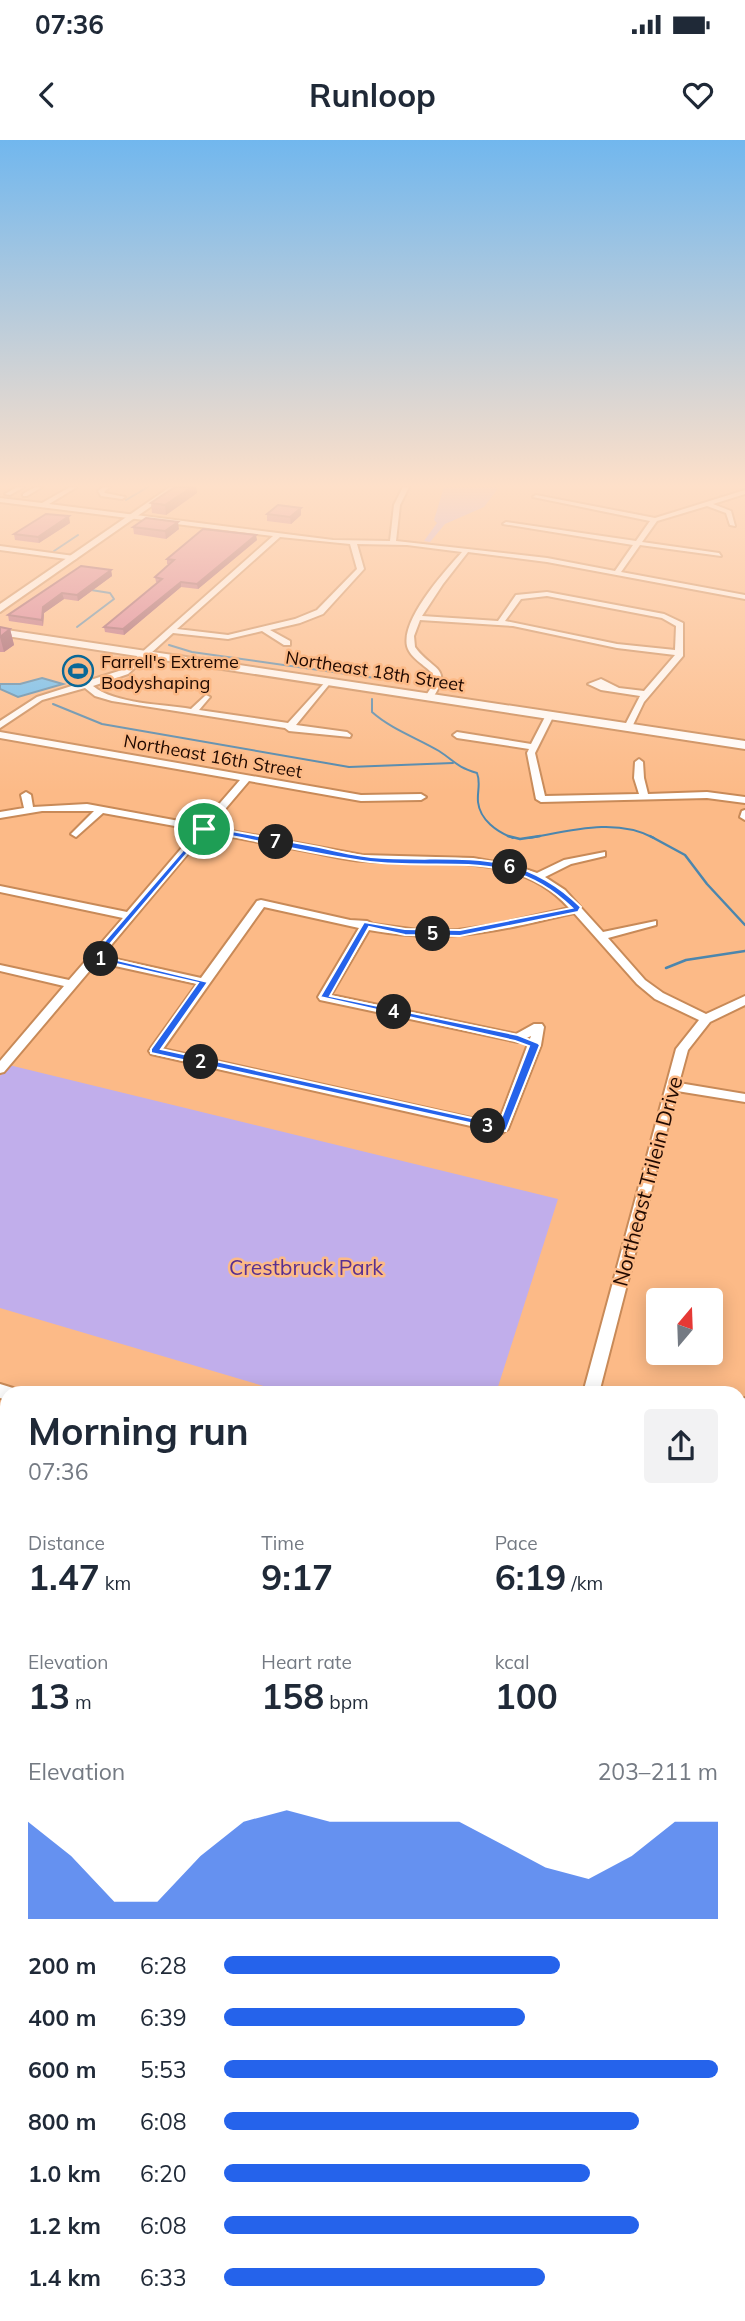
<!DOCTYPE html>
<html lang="en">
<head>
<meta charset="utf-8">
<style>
	:root { --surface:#fff; --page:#f2f2f3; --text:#1f2937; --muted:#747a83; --accent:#2563eb }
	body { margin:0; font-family:Mulish,sans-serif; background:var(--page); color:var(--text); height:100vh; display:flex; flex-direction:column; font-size:26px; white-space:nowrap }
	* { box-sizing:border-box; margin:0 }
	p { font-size:23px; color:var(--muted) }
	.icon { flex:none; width:38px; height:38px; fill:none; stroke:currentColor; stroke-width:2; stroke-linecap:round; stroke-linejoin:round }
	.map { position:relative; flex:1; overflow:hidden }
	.details { position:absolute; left:0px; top:1246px; width:746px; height:936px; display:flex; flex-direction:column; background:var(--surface); border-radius:21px 21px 0 0; box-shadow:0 4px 18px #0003 }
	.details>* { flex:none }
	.needle { width:46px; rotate:19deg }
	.fabs { position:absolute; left:646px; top:1148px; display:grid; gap:14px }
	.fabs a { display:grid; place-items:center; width:77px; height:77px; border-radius:7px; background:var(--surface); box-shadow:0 4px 18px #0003; font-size:35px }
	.pin { position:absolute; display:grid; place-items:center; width:60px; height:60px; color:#fff; margin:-30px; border:4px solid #fff; border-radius:50%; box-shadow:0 2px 7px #0007 }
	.km { position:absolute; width:35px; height:35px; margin:-18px; border-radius:50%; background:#222; color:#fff; font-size:19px; line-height:35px; text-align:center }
	.round { display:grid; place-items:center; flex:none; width:74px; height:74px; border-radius:7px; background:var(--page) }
	.summary { display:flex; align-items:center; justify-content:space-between; height:119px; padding:0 28px }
	h1 { font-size:38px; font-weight:700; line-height:52px }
	.figures { display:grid; grid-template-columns:repeat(3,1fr); gap:10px; height:119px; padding:7px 28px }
	.figures div { display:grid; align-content:center }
	.figures b { font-size:35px; font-weight:700 }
	.figures small { font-size:19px; font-weight:400 }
	.figures p { font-size:19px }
	.chart { height:196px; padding:14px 28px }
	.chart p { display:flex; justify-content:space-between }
	.chart svg { width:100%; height:126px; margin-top:7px; fill:var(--accent); opacity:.7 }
	ul { padding:0 28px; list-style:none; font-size:23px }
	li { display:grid; grid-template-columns:112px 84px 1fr; align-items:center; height:52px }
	li i { height:18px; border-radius:9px; background:var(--accent) }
	.status { display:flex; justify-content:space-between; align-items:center; height:49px; padding:0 35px; background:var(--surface); direction:ltr }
	.status svg { height:19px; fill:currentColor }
	header { display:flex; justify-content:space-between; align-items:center; height:91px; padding:0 28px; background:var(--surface); font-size:32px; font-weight:700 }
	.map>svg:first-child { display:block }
	.green { fill:#c1aeeb }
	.water { fill:#5fbcf7; stroke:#4c86ad; stroke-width:2 }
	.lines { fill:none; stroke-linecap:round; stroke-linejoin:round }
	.stream-far1 { stroke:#4c86ad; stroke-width:2 }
	.stream { stroke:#4c86ad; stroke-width:2.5 }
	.minor-casing { stroke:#c88a58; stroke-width:4 }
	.major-casing { stroke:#c88a58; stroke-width:4 }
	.minor { fill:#fff; fill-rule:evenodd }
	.major { fill:#fff; fill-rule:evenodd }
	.wall { fill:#b56580 }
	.shaded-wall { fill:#945268 }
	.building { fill:#d37595; stroke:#945268; stroke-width:2 }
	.route { fill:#2563eb; stroke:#fff; stroke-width:2; fill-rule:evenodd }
	.labels { text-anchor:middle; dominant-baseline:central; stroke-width:5; stroke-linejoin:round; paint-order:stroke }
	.far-poi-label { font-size:18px; fill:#200900; stroke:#fcba87; text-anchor:start }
	.far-street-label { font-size:18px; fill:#200900; stroke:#fcba87 }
	.street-label { font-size:21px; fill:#200900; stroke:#fcba87 }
	.park-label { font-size:21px; fill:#593091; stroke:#fcba87 }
</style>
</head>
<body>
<div class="status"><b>07:36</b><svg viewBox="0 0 49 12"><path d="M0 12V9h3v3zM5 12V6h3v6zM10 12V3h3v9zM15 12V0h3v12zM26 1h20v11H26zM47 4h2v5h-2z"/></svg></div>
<header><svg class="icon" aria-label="back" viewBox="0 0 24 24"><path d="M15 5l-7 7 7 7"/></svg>Runloop<svg class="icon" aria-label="heart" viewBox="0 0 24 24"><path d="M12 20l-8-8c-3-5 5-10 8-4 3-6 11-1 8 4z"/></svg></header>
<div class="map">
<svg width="745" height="2181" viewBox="0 0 745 2181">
	<rect width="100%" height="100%" fill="#fcba87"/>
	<g class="green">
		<polygon points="444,347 499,347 484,367 445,384 430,402 424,401 437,383 434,380"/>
		<polygon points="9,925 558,1059 496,1253 287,1253 0,1168 0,936"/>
	</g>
	<polygon class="water" points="42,538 63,544 18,557 0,549 0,544 20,544"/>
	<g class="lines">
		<g class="stream-far1">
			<polyline points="126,360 148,347"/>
			<polyline points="54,411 78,395"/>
			<polyline points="77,487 114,459 110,453 91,450"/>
			<polyline points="169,505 192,512 389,540"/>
			<path d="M372 559V572C391 589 417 598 439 611 456 622 455 626 477 633 481 643 477 651 478 662 480 680 497 692 513 698"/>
			<polyline points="53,564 102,584 349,627 453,623"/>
			<path d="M529 698C569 691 616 677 654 698"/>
		</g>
		<g class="stream">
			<polyline points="508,696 520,699 540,696"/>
			<polyline points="650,696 685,715 707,744 745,785"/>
			<polyline points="666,828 686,820 745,811"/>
		</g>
		<g class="minor-casing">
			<g id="minor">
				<polygon points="17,347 24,347 10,355 5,354"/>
				<polygon points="35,347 42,347 27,356 23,356 23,354"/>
				<path d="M70 347H77L49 364 333 400 390 401 394 365 403 347H409L400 365 396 401 547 418 615 431 633 405 503 384 506 382 636 401 650 381 533 357 536 355 655 378 745 350V354L713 364 731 371 735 386 730 385 726 373 707 366 657 381 642 402 719 413 721 416 640 405 621 432 745 455V459L547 422 468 412 443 444 422 476 498 481 516 455 547 452 664 474 683 483V516L644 562 632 587 628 590 624 587 640 556 601 550 588 544 601 539 619 548 644 551 675 515 617 508 513 486 420 480 414 496 415 507C432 531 454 526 432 559H426L425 557 434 543 433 534C425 525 410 518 407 506 401 479 445 431 462 412L407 405 357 404 364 429 323 474 300 483 270 490 290 501V505H284L262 491 228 499 173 493 128 534 93 546C115 564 162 564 191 569L206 555 210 557 199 570 288 583 328 539 332 541 296 585 347 592 351 595 350 597 289 591 285 588 112 561 95 556 85 548 42 560 0 588V581L37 557 122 530 273 396 0 362V358L42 363ZM280 397 350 404 357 429 317 470 295 479 228 495 177 489ZM547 456 662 478 676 486 675 510 617 504 505 481 521 459Z"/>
				<polygon points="103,347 110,347 104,352 105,353 125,357 122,359 101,356 98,351"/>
				<polygon points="0,406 74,416 77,418 74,420 0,410"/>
				<polygon points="550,572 554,575 535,613 545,656 639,654 634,638 635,622 639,619 643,622 644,638 648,654 707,652 745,657 745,663 707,658 541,662 536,659 527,613 529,609 457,598 453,595 457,592 531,604 546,575"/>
				<path d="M0 592 361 655 421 654 426 657 421 660 361 661 249 641 210 687 362 715 473 718 516 726 537 733 564 720 605 712V716L571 724 545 737 565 750 603 792 656 781V785L608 798 645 840 663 853 706 874 745 856V865L710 882 688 910 679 943 745 954V962L677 951 599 1253H583L676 909 699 880 655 859 637 844 574 773C498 791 449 804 369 790L331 855 516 894 534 884H542L544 887 541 905 508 989 502 993 151 914 149 911 151 908 197 844 97 822 4 932 0 933V921L64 846 0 831V825L69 840 123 778 0 752V746L127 772 197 690 103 673 76 697 71 694 94 671H42L0 678V672L24 668 21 655 26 652 31 655 33 667 87 664 201 685 240 640 0 598ZM206 692C241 699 276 705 311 712 328 715 346 720 364 721 433 727 518 709 569 768L493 785 458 790H418L373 784 367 781 350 780 261 760 257 761 201 838 102 816ZM264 767 359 788 318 857 320 860 518 902 531 896 498 984 163 909Z"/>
				<polygon points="745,670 745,680 740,677 742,671"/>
				<polygon points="0,1244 13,1248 15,1253 7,1253 7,1260 0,1258"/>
				<polygon points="745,1258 745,1272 738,1275 738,1261"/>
				<polygon points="0,1429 7,1431 7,1448 0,1446"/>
				<polygon points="738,1474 745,1476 745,1494 738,1492"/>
				<polygon points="0,1668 7,1671 7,1691 0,1688"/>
				<polygon points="738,1689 745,1691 745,1711 738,1709"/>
				<polygon points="738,1968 745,1971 745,1995 738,1992"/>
				<polygon points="0,1990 7,1993 7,2017 0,2014"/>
				<polygon points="29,2175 55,2175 53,2181 27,2181"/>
				<polygon points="330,2175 387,2175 390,2181 329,2181"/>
			</g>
		</g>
		<g class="major-casing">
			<g id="major">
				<polygon points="170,347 179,347 0,472 0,464"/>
				<polygon points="0,489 745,601 745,609 0,495"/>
			</g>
		</g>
		<use href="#minor" class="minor"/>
		<use href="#major" class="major"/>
	</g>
	<g class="wall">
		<polygon points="175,347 196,347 197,353 166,375 152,373 151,363"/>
		<polygon points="267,374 301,375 291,384 267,381"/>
		<polygon points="70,383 39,403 15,400 14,394"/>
		<polygon points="133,387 179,389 166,399 134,394"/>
		<polygon points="257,400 198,449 181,447 124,495 105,492 104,487 158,443 156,442 155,437 170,424 167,424 167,419"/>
		<polygon points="111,430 112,436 78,461 64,459 44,473 43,486 9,481 8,475"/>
		<polygon points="0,487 10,489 14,505 4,512 0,512"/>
	</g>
	<g class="shaded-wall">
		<polygon points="192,347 196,347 197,353 166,375 165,365"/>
		<polygon points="301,368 301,375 291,384 290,377"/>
		<polygon points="69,376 70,383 39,403 38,397"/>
		<polygon points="178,382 179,389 166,399 165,391"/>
		<polygon points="256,395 257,400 198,449 197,444"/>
		<polygon points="111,430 112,436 78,461 77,455"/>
		<polygon points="181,442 181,447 124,495 123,489"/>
		<polygon points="62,453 64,459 44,473 43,486 42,480 43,467"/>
		<polygon points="10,489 14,505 4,512 0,497"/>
	</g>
	<g class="building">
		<polygon points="175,347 192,347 165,365 151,363"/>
		<polygon points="278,365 301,368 290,377 267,374"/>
		<polygon points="46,374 69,376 38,397 14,394"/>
		<polygon points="146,378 178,382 165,391 133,387"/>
		<polygon points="203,389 256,395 197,444 181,442 123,489 104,487 162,439 155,437 174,420 167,419"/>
		<polygon points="81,426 111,430 77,455 62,453 43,467 42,480 8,475"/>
		<polygon points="0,487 10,489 0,497"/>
	</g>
	<linearGradient id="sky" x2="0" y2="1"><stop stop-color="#71b7ee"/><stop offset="0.53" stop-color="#fee0c9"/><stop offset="1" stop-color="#fee0c9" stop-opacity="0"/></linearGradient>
	<rect width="745" height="652" fill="url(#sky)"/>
	<path class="route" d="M204 686C242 693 281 700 319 707 336 711 354 715 371 717 454 724 515 702 581 767L578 772 460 796 405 795 369 787 330 856 518 895 538 903 540 905 506 991 151 913V909L198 843 90 818ZM206 691C260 701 315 715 370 722 446 731 510 707 572 768L460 790 405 789 364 782 320 857 515 901 529 906 499 984 161 909 208 842 100 816Z"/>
	<defs>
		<g id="stadium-ring" transform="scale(1.575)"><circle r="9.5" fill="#fcba87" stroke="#0a6897" stroke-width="1.5"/><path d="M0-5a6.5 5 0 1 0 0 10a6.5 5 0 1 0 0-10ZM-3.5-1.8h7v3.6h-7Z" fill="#0a6897"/></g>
	</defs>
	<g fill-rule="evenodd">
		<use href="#stadium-ring" x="78" y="531"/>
	</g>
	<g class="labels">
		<g class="far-poi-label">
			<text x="101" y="521">Farrell's Extreme<tspan x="101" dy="21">Bodyshaping</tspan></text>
		</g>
		<g class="far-street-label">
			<text transform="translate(375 531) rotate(9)">Northeast 18th Street</text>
			<text transform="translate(213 616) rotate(10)">Northeast 16th Street</text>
		</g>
		<g class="street-label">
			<text transform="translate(647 1041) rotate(-75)">Northeast Trilein Drive</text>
		</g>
		<g class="park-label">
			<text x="306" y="1127">Crestbruck Park</text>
		</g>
	</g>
</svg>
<div class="fabs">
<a><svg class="needle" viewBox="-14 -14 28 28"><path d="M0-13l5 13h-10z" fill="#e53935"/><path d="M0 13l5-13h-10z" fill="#747a83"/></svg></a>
</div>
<div class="pin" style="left:204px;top:689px;background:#1e9e55"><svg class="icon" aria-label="arrive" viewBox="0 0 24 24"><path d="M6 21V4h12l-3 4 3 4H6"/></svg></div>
<b class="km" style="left:101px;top:819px">1</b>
<b class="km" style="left:201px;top:922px">2</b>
<b class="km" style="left:488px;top:986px">3</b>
<b class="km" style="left:394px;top:872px">4</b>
<b class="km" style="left:433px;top:794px">5</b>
<b class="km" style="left:510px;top:727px">6</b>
<b class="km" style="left:276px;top:702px">7</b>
<section class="details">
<div class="summary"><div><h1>Morning run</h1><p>07:36</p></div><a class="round"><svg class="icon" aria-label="share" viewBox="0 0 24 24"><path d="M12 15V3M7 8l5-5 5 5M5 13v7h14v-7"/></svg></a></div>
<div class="figures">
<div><p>Distance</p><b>1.47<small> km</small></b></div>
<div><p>Time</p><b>9:17</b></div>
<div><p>Pace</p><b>6:19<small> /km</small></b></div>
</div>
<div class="figures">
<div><p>Elevation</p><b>13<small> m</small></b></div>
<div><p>Heart rate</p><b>158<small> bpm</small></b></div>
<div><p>kcal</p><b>100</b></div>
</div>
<div class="chart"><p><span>Elevation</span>203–211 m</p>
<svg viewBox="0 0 160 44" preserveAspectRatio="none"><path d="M0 44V10L10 22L20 38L30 38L40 22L50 10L60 6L70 10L80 10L90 10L100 10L110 18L120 26L130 30L140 22L150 10L160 10V44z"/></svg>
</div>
<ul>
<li><b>200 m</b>6:28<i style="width:68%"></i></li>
<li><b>400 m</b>6:39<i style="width:61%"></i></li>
<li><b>600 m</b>5:53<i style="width:100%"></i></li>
<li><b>800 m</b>6:08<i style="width:84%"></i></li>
<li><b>1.0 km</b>6:20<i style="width:74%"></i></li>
<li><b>1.2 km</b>6:08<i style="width:84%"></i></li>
<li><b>1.4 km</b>6:33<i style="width:65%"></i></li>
</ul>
</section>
</div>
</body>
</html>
